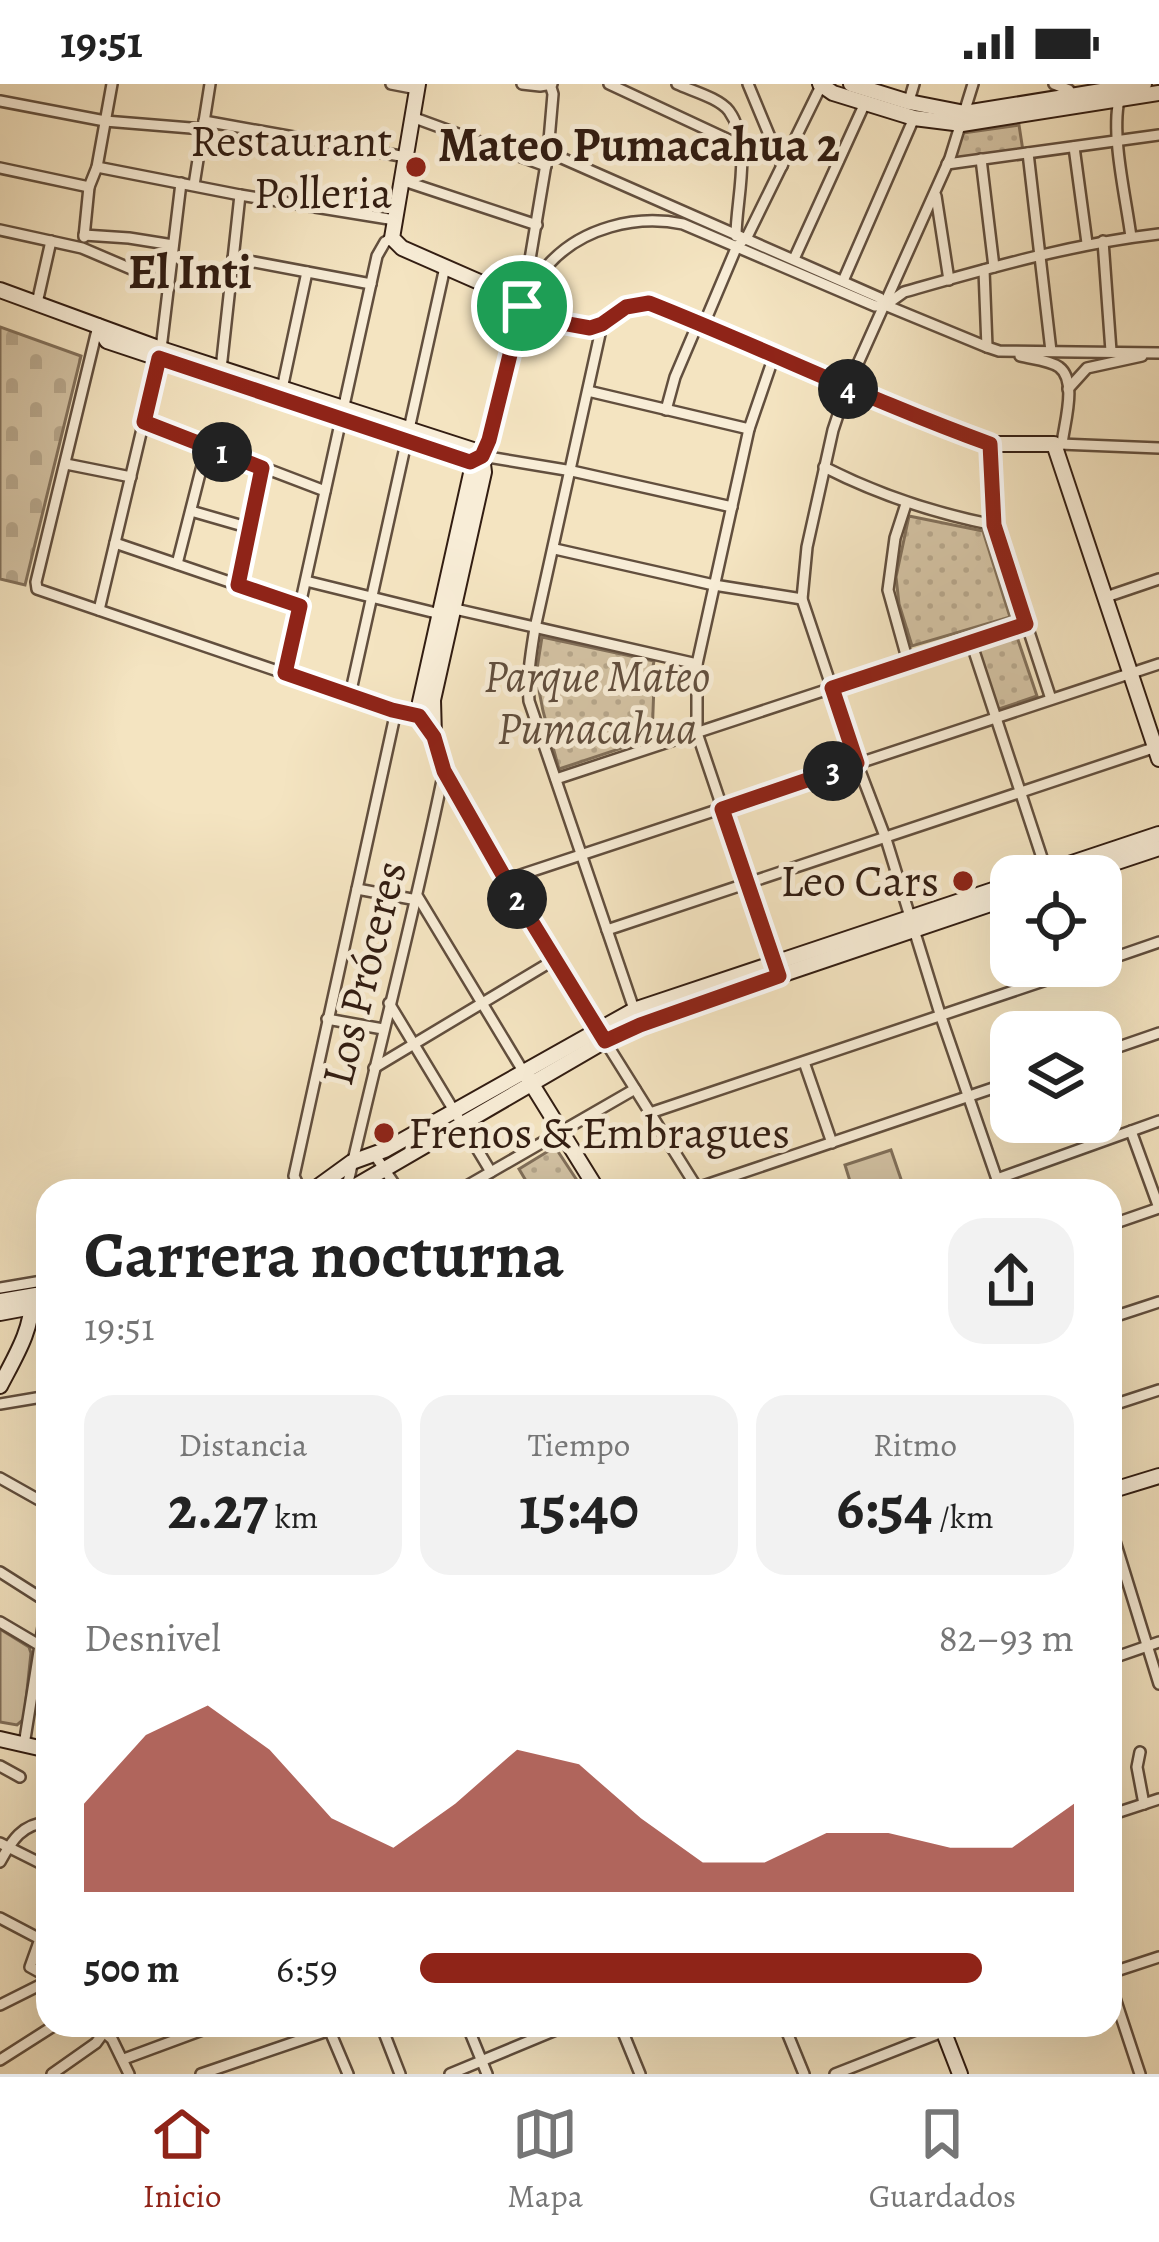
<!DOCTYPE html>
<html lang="es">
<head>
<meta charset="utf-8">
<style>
	:root { --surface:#fff; --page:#f2f2f2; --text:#222; --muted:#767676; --line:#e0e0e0; --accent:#8f2418 }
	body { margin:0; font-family:Alegreya,serif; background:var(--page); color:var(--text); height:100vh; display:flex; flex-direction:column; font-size:45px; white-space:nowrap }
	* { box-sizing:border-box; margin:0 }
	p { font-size:39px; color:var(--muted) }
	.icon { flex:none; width:66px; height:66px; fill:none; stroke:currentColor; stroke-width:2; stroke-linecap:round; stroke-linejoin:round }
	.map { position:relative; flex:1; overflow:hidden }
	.sheet { position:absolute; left:36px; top:1095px; width:1086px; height:858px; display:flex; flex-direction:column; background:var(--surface); border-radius:36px; box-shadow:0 12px 48px #0002 }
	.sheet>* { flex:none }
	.buttons { position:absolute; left:990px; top:771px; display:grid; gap:24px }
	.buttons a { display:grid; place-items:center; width:132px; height:132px; border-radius:24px; background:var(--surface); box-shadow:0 12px 48px #0002; font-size:60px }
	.pin { position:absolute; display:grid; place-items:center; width:102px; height:102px; color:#fff; margin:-51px; border:6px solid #fff; border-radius:50%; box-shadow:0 3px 12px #0007 }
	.km { position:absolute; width:60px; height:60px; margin:-30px; border-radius:50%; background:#222; color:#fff; font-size:33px; line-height:60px; text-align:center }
	.round { display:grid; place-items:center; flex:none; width:126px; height:126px; border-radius:36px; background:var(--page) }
	.summary { display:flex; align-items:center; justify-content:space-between; height:204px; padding:0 48px }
	h1 { font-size:66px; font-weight:600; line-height:90px }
	.figures { display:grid; grid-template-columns:repeat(3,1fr); gap:18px; height:204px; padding:12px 48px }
	.figures div { display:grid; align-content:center; border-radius:30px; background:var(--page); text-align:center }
	.figures b { font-size:60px; font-weight:600 }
	.figures small { font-size:33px; font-weight:400 }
	.figures p { font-size:33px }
	.chart { height:336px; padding:24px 48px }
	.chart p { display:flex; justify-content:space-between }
	.chart svg { width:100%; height:216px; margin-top:12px; fill:var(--accent); opacity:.7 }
	ul { padding:0 48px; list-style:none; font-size:39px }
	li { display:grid; grid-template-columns:192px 144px 1fr; align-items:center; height:90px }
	li i { height:30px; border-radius:15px; background:var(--accent) }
	.status { display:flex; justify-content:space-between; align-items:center; height:84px; padding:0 60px; background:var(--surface); direction:ltr }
	.status svg { height:33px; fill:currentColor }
	.tabs { display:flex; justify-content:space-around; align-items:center; height:168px; border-top:3px solid var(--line); background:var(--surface); font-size:33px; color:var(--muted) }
	.tabs a { display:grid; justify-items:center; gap:6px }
	.tabs .on { color:var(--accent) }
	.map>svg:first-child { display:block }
	.grass { fill:#d3c2a3; stroke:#82705a; stroke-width:3 }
	.cemetery { fill:url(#cemetery-stones); stroke:#82705a; stroke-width:3 }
	.park { fill:url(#park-dots); stroke:#82705a; stroke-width:3 }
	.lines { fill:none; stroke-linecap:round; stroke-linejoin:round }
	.street-casing { stroke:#624f3e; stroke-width:14 }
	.secondary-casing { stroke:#321d12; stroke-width:18 }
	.street { stroke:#f8edd7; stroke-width:9 }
	.secondary { stroke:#f8edd7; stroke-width:14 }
	.route-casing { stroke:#fff; stroke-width:24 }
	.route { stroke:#8f2418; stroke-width:15 }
	.poi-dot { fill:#8f2418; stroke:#f8edd7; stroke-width:4.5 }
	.labels { text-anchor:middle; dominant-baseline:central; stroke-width:10; stroke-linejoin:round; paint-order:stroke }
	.poi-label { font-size:45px; fill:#321d12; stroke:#f8edd7; text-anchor:end }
	.park-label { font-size:45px; font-style:italic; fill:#624f3e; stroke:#f8edd7 }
	.street-label { font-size:45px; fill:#321d12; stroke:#f8edd7 }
	.neighbourhood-label { font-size:48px; font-weight:bold; fill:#321d12; stroke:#f8edd7 }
</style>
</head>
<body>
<div class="status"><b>19:51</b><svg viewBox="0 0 49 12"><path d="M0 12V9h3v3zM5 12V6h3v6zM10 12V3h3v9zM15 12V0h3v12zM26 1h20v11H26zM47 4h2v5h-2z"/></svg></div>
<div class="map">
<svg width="1159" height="1990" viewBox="0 0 1159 1990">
	<defs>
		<pattern id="cemetery-stones" width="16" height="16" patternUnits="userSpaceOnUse" patternTransform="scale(3)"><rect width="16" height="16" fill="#d3c2a3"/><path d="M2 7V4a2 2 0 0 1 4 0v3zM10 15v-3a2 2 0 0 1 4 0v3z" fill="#b6a68b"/></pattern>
		<pattern id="park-dots" width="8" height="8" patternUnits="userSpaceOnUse" patternTransform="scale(3)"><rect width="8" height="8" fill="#d3c2a3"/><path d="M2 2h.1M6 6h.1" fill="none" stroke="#b6a68b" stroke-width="1.8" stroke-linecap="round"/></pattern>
	</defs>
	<rect width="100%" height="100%" fill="#f4e4c1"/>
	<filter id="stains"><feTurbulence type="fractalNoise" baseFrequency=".00167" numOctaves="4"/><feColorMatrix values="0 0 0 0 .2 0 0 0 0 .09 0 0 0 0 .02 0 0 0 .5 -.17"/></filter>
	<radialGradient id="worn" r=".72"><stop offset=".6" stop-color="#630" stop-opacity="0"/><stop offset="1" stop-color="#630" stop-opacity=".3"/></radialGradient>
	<g class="grass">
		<polygon points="891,1066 902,1098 874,1107 853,1107 845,1081"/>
		<polygon points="0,1545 29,1563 31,1569 24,1635 17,1641 0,1638"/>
	</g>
	<polygon class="cemetery" points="0,243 81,272 25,501 0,495"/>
	<g class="park">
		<polygon points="1019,41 1023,67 951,78 963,49"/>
		<polygon points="909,432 983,447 1010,533 912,562 899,520 896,493"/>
		<polygon points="1015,547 1037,612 996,626 974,560"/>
		<polygon points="542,553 654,577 650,600 654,601 652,654 559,685 543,627 536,591"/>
		<polygon points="555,1063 584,1107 532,1107 519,1085"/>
	</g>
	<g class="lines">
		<g class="street-casing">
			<g id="street">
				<polyline points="391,0 417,5"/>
				<polyline points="522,0 540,2 552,0"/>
				<polyline points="609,0 740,61"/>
				<path d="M677 0C692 7 719 14 729 27 753 60 736 115 736 152"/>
				<polyline points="748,0 782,82"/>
				<polyline points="973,0 950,74 847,304 833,346 807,463 802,515 857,679 886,755 941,933 1001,1107"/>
				<polyline points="1054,0 1069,6"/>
				<path d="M1119 16C1111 53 1126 114 1131 153"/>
				<polyline points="0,17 105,37 203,45"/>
				<polyline points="908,20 914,0"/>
				<polyline points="412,33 546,82"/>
				<polyline points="204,37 406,73"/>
				<polyline points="1074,63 1087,159"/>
				<polyline points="548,68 880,214 885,221 987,263 999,267 1159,269"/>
				<polyline points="1028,69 1051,267"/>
				<polyline points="981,75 994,183"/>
				<polyline points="947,80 1159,51"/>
				<polyline points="97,83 240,111 395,136"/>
				<polyline points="0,84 89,103 97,83 112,0"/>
				<polyline points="401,96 537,141"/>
				<polyline points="194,101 210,0"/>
				<polyline points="936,112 949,196"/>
				<polyline points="0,146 82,164 169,201"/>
				<polyline points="84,151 129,154 173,161"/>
				<polyline points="84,153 89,103"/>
				<polyline points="1103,157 1111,267"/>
				<polyline points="233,174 371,200"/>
				<polyline points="794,175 865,19"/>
				<polyline points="984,186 987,263"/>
				<polyline points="843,197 914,34"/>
				<polyline points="524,211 548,68 553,10 550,0"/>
				<path d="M890 218 904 208C989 184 1071 160 1159 150"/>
				<polyline points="37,219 51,157"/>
				<path d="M522 222C530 209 537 193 548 181 581 144 636 130 683 140L875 222 885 221"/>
				<polyline points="704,240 737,162 747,153 821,2"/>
				<path d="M602 241 535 544C531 569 527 592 529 617L636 931"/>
				<polyline points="98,242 36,498 37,505 392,626 420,632"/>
				<polyline points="774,272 749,345 697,580 697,649 775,880"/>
				<path d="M1020 272C1032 275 1049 276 1059 283 1078 297 1064 340 1062 360"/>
				<polyline points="221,285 240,111"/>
				<polyline points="282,305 307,188"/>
				<polyline points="1068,305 1087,284 1142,272"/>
				<polyline points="588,307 749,345"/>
				<polyline points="666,326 675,293 698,239"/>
				<polyline points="144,338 325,407"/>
				<polyline points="990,360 994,441 1051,615"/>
				<polyline points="1060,360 1159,364"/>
				<polyline points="482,372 572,387 732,423"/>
				<polyline points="66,380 131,393"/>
				<path d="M824 383C879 411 933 429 994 441"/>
				<polyline points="906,420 895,454 888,506 908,578"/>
				<polyline points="191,427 250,444"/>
				<polyline points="115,459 300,522"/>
				<polyline points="555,465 714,501 802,515"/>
				<polyline points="177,480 207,362"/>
				<polyline points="306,497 440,530"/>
				<polyline points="238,501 262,384"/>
				<polyline points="1106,513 1159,495"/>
				<polyline points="455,525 697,580"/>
				<polyline points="99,526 161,265 181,99"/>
				<polyline points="971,558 1048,792"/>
				<polyline points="285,589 377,172 385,158 392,154"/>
				<polyline points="350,611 445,183"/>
				<polyline points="556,695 1026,540"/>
				<polyline points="505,796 1159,580"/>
				<polyline points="357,805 417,816"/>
				<polyline points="418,813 523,987"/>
				<polyline points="607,846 1159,662"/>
				<polyline points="1101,878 1159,858"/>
				<polyline points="389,919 491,1088"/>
				<polyline points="327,935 383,945"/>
				<polyline points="605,957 699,1107"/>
				<polyline points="1101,969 1159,949"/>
				<polyline points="804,978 832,1059"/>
				<polyline points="374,984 554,876"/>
				<polyline points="650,1029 1088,882"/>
				<polyline points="1131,1047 1159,1124"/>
				<polyline points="374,1070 399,1107"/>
				<polyline points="997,1095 1159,1037"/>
				<polyline points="697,1104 1011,998"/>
				<polyline points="301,1107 294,1092 396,627"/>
				<path d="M346 1107C378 967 415 828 444 687"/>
				<polyline points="458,1107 635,1005"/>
				<polyline points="1110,1141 1159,1124"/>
				<polyline points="0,1204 48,1196"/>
				<polyline points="1110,1234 1159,1218"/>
				<polyline points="0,1320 48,1312"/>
				<polyline points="1110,1322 1159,1306"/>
				<polyline points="0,1394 48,1421"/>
				<polyline points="1110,1441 1159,1600"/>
				<polyline points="0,1488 41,1514 48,1526"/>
				<polyline points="41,1514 48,1476"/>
				<polyline points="0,1538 39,1561"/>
				<polyline points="1110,1575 1159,1558"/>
				<polyline points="24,1661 46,1524"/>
				<polyline points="1140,1668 1137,1683 1144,1720"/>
				<polyline points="0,1682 20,1693"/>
				<polyline points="1110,1731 1159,1715"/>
				<polyline points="0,1759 48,1783"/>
				<path d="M0 1778C12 1756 22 1740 48 1738"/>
				<polyline points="0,1834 40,1855"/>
				<polyline points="48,1849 40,1855 30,1883 48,1893"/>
				<polyline points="1110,1889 1159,1873"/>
				<polyline points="1110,1899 1140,1990"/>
				<polyline points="0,1921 48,1897"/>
				<polyline points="381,1941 400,1990"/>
				<polyline points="467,1941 487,1990"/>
				<polyline points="620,1941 640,1990"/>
				<polyline points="784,1941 804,1990"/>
				<polyline points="329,1945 348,1990"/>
				<polyline points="105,1949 112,1955 129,1990"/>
				<polyline points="124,1975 216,1941"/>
				<polyline points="0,1976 55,1941"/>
				<polyline points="52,1990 96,1959 109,1941"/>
				<polyline points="201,1990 330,1946"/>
				<polyline points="450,1990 568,1941"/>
				<polyline points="835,1990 960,1941"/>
			</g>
		</g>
		<g class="secondary-casing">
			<g id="secondary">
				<polyline points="418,0 392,154 402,164 484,200 522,222 557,238 590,244 602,240 625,223 649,219 704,240 847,304 990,360 1054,360 1159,675"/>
				<polyline points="820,0 833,9 914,34 962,40 1159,9"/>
				<polyline points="851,0 909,18 965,29 1144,0"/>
				<polyline points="0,206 161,265 473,366 482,372"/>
				<polyline points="98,242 107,257 470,378 482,372"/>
				<polyline points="482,372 484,388 433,616 434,653 444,687 505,796 599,948"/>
				<polyline points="431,650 420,632 420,618 472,385 482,372 489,356 522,222"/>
				<polyline points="1033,792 1159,750"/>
				<polyline points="1075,792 1159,764"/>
				<polyline points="528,994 598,1107"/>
				<polyline points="312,1107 352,1078 385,1066 634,926 1011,800"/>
				<polyline points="347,1107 605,957 640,941 775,893 1011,813"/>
				<polyline points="0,1217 36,1211"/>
				<polyline points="0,1229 32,1223 48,1216"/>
				<path d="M0 1302C15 1273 33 1245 32 1212"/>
				<polyline points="1110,1407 1159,1392"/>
				<polyline points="0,1655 48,1666"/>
				<polyline points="941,1941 960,1990"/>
			</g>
		</g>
		<use href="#street" class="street"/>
		<use href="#secondary" class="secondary"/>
	</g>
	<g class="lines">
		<g class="route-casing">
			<path id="route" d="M649 219C763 264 874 318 990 360L994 441 1026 540 832 604 857 679 722 725 779 892 640 941 605 957 506 796 444 687 434 653 419 632 392 626 285 589 300 522 238 501 262 384 144 338 159 274 470 378 482 372 489 356 522 222 557 238 590 244 602 240 626 223Z"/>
		</g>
		<use href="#route" class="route"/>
	</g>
	<g class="poi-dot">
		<circle cx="416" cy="83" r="12"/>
		<circle cx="963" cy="797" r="12"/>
		<circle cx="384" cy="1049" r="12"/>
	</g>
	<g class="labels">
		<g class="poi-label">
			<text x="392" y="57">Restaurant<tspan x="392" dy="52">Polleria</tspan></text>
			<text x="939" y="797">Leo Cars</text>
			<text x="408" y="1049" text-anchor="start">Frenos &amp; Embragues</text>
		</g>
		<g class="park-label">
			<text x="597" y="592">Parque Mateo<tspan x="597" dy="52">Pumacahua</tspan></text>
		</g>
		<g class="street-label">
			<text transform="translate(364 889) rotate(-76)">Los Próceres</text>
		</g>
		<g class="neighbourhood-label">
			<text x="639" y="61">Mateo Pumacahua 2</text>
			<text x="190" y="188">El Inti</text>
		</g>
	</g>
	<rect width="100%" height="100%" filter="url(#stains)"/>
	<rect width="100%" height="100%" fill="url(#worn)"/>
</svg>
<div class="buttons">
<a><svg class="icon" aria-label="locate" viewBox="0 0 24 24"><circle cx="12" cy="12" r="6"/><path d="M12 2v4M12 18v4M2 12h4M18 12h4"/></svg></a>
<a><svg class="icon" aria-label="layers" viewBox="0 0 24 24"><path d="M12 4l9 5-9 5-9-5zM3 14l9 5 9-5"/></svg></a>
</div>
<div class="pin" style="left:522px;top:222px;background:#1e9e55"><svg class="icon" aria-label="arrive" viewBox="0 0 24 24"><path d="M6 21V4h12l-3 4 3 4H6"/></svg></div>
<b class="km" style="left:222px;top:368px">1</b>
<b class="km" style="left:517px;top:815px">2</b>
<b class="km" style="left:833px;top:687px">3</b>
<b class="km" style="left:848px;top:305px">4</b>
<section class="sheet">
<div class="summary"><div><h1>Carrera nocturna</h1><p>19:51</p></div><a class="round"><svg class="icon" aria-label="share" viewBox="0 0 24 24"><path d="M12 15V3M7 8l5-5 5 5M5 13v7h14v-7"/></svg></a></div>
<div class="figures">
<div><p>Distancia</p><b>2.27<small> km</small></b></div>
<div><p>Tiempo</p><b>15:40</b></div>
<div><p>Ritmo</p><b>6:54<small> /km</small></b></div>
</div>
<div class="chart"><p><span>Desnivel</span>82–93 m</p>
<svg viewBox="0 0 160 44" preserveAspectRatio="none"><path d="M0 44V26L10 12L20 6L30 15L40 29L50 35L60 26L70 15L80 18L90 29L100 38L110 38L120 32L130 32L140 35L150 35L160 26V44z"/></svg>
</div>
<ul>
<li><b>500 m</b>6:59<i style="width:86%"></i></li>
</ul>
</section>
</div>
<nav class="tabs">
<a class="on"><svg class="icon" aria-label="home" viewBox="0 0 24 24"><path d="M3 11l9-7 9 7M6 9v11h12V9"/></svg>Inicio</a>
<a><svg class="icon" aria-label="map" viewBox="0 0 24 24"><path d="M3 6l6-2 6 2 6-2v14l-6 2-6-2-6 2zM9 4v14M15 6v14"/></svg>Mapa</a>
<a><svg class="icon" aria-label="saved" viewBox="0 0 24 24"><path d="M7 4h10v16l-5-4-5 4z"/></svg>Guardados</a>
</nav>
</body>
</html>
